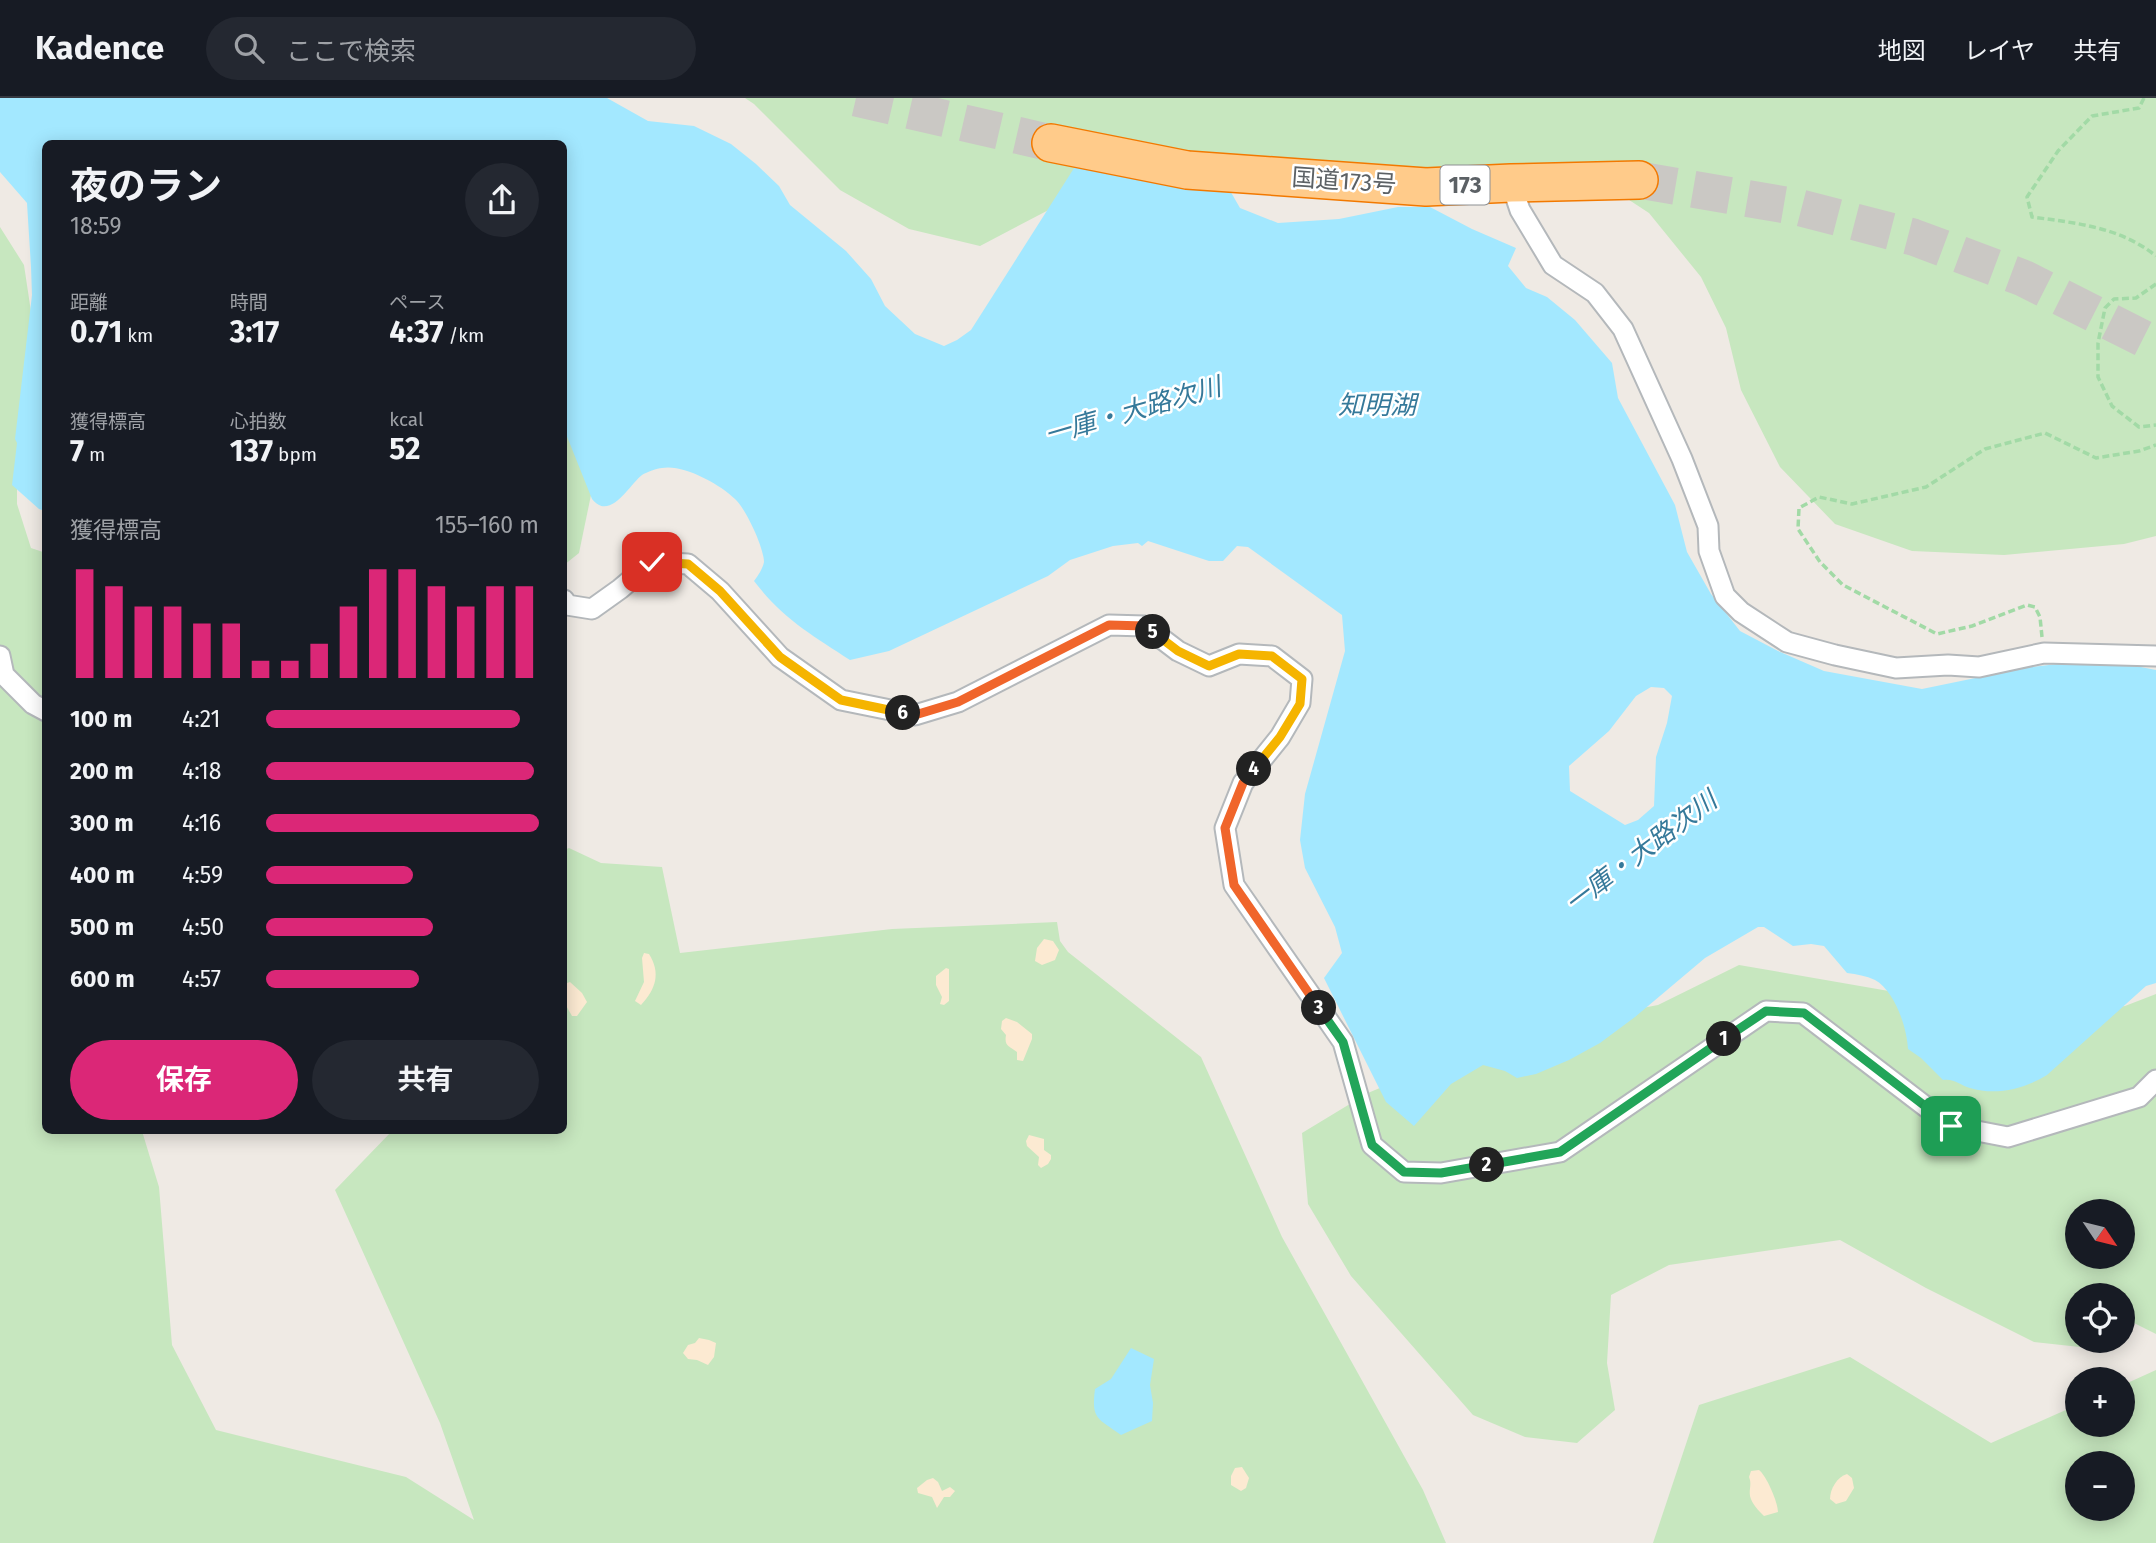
<!DOCTYPE html>
<html lang="ja">
<head>
<meta charset="utf-8">
<style>
	:root { --surface:#171b24; --page:#242831; --text:#f1f3f6; --muted:#9ea1a6; --line:#363941; --accent:#db2777 }
	body { margin:0; font-family:"Fira Sans","Noto Sans JP",sans-serif; background:var(--page); color:var(--text); height:100vh; display:flex; flex-direction:column; font-size:26px; white-space:nowrap }
	* { box-sizing:border-box; margin:0 }
	p { font-size:23px; color:var(--muted) }
	.icon { flex:none; width:38px; height:38px; fill:none; stroke:currentColor; stroke-width:2; stroke-linecap:round; stroke-linejoin:round }
	.map { position:relative; flex:1; overflow:hidden }
	.side { position:absolute; left:42px; top:42px; width:525px; height:994px; display:flex; flex-direction:column; background:var(--surface); border-radius:10px; box-shadow:0 4px 18px #0003 }
	.side>* { flex:none }
	.needle { width:46px; rotate:125deg }
	.buttons { position:absolute; left:2065px; top:1101px; display:grid; gap:14px }
	.buttons a { display:grid; place-items:center; width:70px; height:70px; border-radius:50%; background:var(--surface); box-shadow:0 4px 18px #0003; font-size:35px }
	.pin { position:absolute; display:grid; place-items:center; width:60px; height:60px; color:#fff; margin:-30px; border-radius:14px; box-shadow:0 4px 10px #0006 }
	.km { position:absolute; width:35px; height:35px; margin:-18px; border-radius:50%; background:#222; color:#fff; font-size:19px; line-height:35px; text-align:center }
	.round { display:grid; place-items:center; flex:none; width:74px; height:74px; border-radius:37px; background:var(--page) }
	.overview { display:flex; align-items:center; justify-content:space-between; height:119px; padding:0 28px }
	h1 { font-size:38px; font-weight:700; line-height:52px }
	.stats { display:grid; grid-template-columns:repeat(3,1fr); gap:10px; height:119px; padding:7px 28px }
	.stats div { display:grid; align-content:center }
	.stats b { font-size:30px; font-weight:700 }
	.stats small { font-size:19px; font-weight:400 }
	.stats p { font-size:19px }
	.chart { height:196px; padding:14px 28px }
	.chart p { display:flex; justify-content:space-between }
	.chart svg { width:100%; height:126px; margin-top:7px; stroke:var(--accent); stroke-width:6 }
	.primary-button { display:flex; gap:14px; margin-top:auto; padding:14px 28px }
	.primary-button a { flex:1; height:80px; border-radius:42px; background:var(--accent); color:#fff; font-size:28px; font-weight:700; line-height:80px; text-align:center }
	.primary-button a+a { background:var(--page); color:var(--text) }
	ul { padding:0 28px; list-style:none; font-size:23px }
	li { display:grid; grid-template-columns:112px 84px 1fr; align-items:center; height:52px }
	li i { height:18px; border-radius:9px; background:var(--accent) }
	header { display:flex; align-items:center; gap:42px; box-sizing:border-box; height:98px; padding:0 35px; background:var(--surface); border-bottom:2px solid var(--line) }
	header strong { font-size:33px }
	nav { display:flex; gap:38px; margin-inline-start:auto; font-size:24px }
	.search { width:490px; height:63px; background:var(--page); display:flex; align-items:center; gap:18px; box-sizing:border-box; padding:0 24px; border-radius:38px; color:var(--muted); font-size:26px }
	.map>svg:first-child { display:block }
	.green { fill:#c7e7bf; fill-rule:evenodd }
	.sand { fill:#fcead2 }
	.water { fill:#a3e8ff; fill-rule:evenodd }
	.lines { fill:none; stroke-linecap:round; stroke-linejoin:round }
	.highway-tunnel { stroke:#cac8c4; stroke-width:37; stroke-dasharray:37 18; stroke-linecap:butt }
	.street-casing { stroke:#b4b8bb; stroke-width:23 }
	.highway-casing { stroke:#f27900; stroke-width:40 }
	.path { stroke:#a2daa6; stroke-width:3.5; stroke-dasharray:7 3.5; stroke-linecap:butt }
	.street { stroke:#fff; stroke-width:19 }
	.highway { stroke:#ffcb8a; stroke-width:37 }
	.split-1-casing { stroke:#fff; stroke-width:14 }
	.split-2-casing { stroke:#fff; stroke-width:14 }
	.split-3-casing { stroke:#fff; stroke-width:14 }
	.split-4-casing { stroke:#fff; stroke-width:14 }
	.split-5-casing { stroke:#fff; stroke-width:14 }
	.split-6-casing { stroke:#fff; stroke-width:14 }
	.split-7-casing { stroke:#fff; stroke-width:14 }
	.split-1 { stroke:#22a559; stroke-width:9 }
	.split-2 { stroke:#22a559; stroke-width:9 }
	.split-3 { stroke:#22a559; stroke-width:9 }
	.split-4 { stroke:#f0652b; stroke-width:9 }
	.split-5 { stroke:#f5b400; stroke-width:9 }
	.split-6 { stroke:#f0652b; stroke-width:9 }
	.split-7 { stroke:#f5b400; stroke-width:9 }
	.labels { text-anchor:middle; dominant-baseline:central; stroke-width:5; stroke-linejoin:round; paint-order:stroke }
	.shield { fill:#fff; stroke:#8d9093; stroke-width:2 }
	.shield-label { font-size:23px; font-weight:bold; fill:#5c6165 }
	.street-label { font-size:24px; fill:#5c6165; stroke:#fff }
	.water-label { font-size:26px; font-style:italic; fill:#35799a; stroke:#fff }
</style>
</head>
<body>
<header>
<strong>Kadence</strong>
<div class="search"><svg class="icon" aria-label="search" viewBox="0 0 24 24"><circle cx="10" cy="10" r="6"/><path d="M15 15l6 6"/></svg>ここで検索</div>
<nav><a>地図</a><a>レイヤ</a><a>共有</a></nav>
</header>
<div class="map">
<svg width="2156" height="1445" viewBox="0 0 2156 1445">
	<rect width="100%" height="100%" fill="#efeae4"/>
	<g class="green">
		<polygon points="745,0 2156,0 2156,438 2124,446 2004,457 1912,453 1835,426 1780,369 1741,292 1726,230 1701,179 1649,115 1594,79 1255,86 1062,105 980,148 909,131 840,92 754,6"/>
		<polygon points="0,129 24,167 37,254 17,348 17,406 31,450 46,455 46,1032 142,1033 159,1089 172,1247 216,1332 406,1379 474,1422 440,1325 335,1092 392,1033 564,1032 564,752 569,750 601,765 662,769 680,855 892,831 1057,824 1060,843 1068,854 1201,959 1282,1139 1423,1392 1446,1445 0,1445"/>
		<polygon points="564,312 591,397 579,455 564,467"/>
		<path d="M1739 867 1929 900 2012 923 2125 908 2156 896V1236L2134 1225 2123 1231V1197H2077V1242L2102 1243 2089 1250 2034 1244 1926 1190 1840 1142 1669 1167 1611 1197 1607 1265 1615 1312 1577 1345 1525 1339 1473 1317 1351 1178 1308 1106 1302 1035 1368 995 1507 936 1658 907ZM2077 1113H2123V1158H2077Z"/>
		<path d="M1850 1259 1991 1345 2077 1307V1326H2123V1287L2156 1272V1445H1653L1699 1307ZM2077 1365H2123V1410H2077Z"/>
	</g>
	<g class="sand">
		<polygon points="1044,841 1053,843 1059,852 1055,862 1042,867 1035,863 1037,850"/>
		<path d="M644 855 649 856C661 875 656 891 641 907L635 903 644 884 642 860Z"/>
		<polygon points="946,870 949,871 949,903 944,907 940,906 942,899 936,887 936,878"/>
		<polygon points="570,884 582,895 587,904 577,918 572,918 564,904 564,886"/>
		<path d="M1006 920 1017 924 1032 936V941L1023 963 1017 962V954C1009 948 1004 948 1006 937L1001 931 1002 923Z"/>
		<polygon points="1029,1037 1044,1041 1044,1052 1051,1057 1051,1061 1048,1066 1041,1070 1038,1067 1039,1059 1027,1048 1026,1043"/>
		<polygon points="699,1240 709,1242 716,1245 714,1259 708,1267 697,1262 688,1261 683,1255 688,1247 695,1245"/>
		<polygon points="1242,1369 1249,1380 1246,1390 1241,1393 1231,1387 1231,1378 1235,1370"/>
		<path d="M1759 1372C1766 1377 1778 1404 1778 1414L1764 1418C1758 1412 1752 1406 1750 1398 1749 1390 1752 1386 1749 1379L1751 1373Z"/>
		<path d="M1847 1376 1852 1380 1854 1390 1846 1403 1836 1406 1830 1401C1830 1391 1837 1379 1847 1376Z"/>
		<polygon points="933,1380 938,1384 942,1393 950,1389 955,1393 950,1399 944,1399 937,1410 932,1399 918,1395 917,1390 927,1382"/>
	</g>
	<g class="water">
		<path d="M0 0H607L648 23 694 28 731 46 756 66 779 88 790 107 846 153 871 181 885 208 915 236 944 248 957 242 971 232 1083 56 1217 70 1240 110 1278 125 1339 121 1398 109H1430L1472 131 1516 150 1508 168 1526 190 1547 199 1575 222 1612 265 1618 300 1675 407 1687 454 1711 496 1740 533 1778 553 1824 573 1922 591 2024 570 2100 561 2156 572V885L2146 888 2047 977C2024 991 1996 998 1970 990 1960 987 1954 980 1943 982L1921 960 1908 951C1907 930 1895 893 1875 882 1866 878 1857 876 1847 875L1824 848 1811 846 1793 848 1764 829H1758L1705 860 1635 919 1600 945 1569 962 1536 976 1517 980 1505 973 1483 967 1451 986 1414 1028 1386 1004 1324 880 1342 855 1335 829 1305 770 1300 742 1305 696 1345 553 1342 517 1248 449 1237 448 1223 463H1209L1148 443 1142 448 1138 445 1113 448 1070 462 1048 478 889 553 850 562C812 537 783 521 754 483 758 478 763 470 764 464 764 450 746 411 735 401 720 386 683 366 662 370 657 370 647 374 642 377 630 386 610 424 592 401L564 331V46H46L45 413 39 411 12 387 17 345 15 341 32 197 31 169 27 105 0 74ZM1651 589 1664 590 1672 598 1667 625 1656 659 1654 708 1638 722 1625 727 1570 693 1569 668 1609 633 1636 598Z"/>
		<path d="M1131 1250 1154 1261 1150 1287 1153 1305 1152 1323 1121 1337C1098 1320 1091 1322 1095 1291L1111 1281Z"/>
	</g>
	<g class="lines">
		<g class="highway-tunnel">
			<polyline points="856,0 1051,45"/>
			<polyline points="1639,82 1797,109 1913,139 2023,180 2156,247"/>
		</g>
		<g class="street-casing">
			<g id="street">
				<polyline points="1511,85 1520,112 1553,167 1595,195 1623,231 1682,361 1708,428 1709,453 1725,498 1741,514 1787,544 1835,557 1896,570 1948,567 1979,569 2044,555 2156,558"/>
				<polyline points="564,502 567,507 592,511 620,491 652,464 688,466 720,493 780,559 841,602 915,617 958,604 1109,527 1145,528 1178,553 1209,568 1239,556 1272,558 1302,581 1300,605 1280,639 1243,685 1225,730 1234,787 1343,944 1372,1047 1404,1074 1441,1075 1560,1054 1766,913 1803,915 1951,1028 2008,1039 2139,999 2156,982"/>
				<polyline points="0,558 4,577 33,606 46,613"/>
			</g>
		</g>
		<g class="highway-casing">
			<polyline id="highway" points="1051,45 1187,72 1426,89 1511,85 1639,82"/>
		</g>
		<g class="path">
			<path d="M2144 0 2139 10 2092 18 2058 53 2027 99 2032 119C2076 125 2120 129 2156 158"/>
			<polyline points="2156,186 2136,200 2114,201 2105,210 2098,245 2098,279 2112,308 2139,329 2156,327"/>
			<polyline points="2042,539 2040,519 2035,509 2027,507 1972,528 1937,536 1843,487 1820,464 1798,431 1799,410 1819,399 1852,406 1926,389 1985,351 2045,335 2096,360 2139,353 2156,347"/>
		</g>
		<use href="#street" class="street"/>
		<use href="#highway" class="highway"/>
	</g>
	<g class="lines">
		<g class="split-1-casing">
			<polyline id="split-1" points="1724,941 1766,913 1804,915 1951,1028"/>
		</g>
		<g class="split-2-casing">
			<polyline id="split-2" points="1487,1067 1560,1054 1724,941"/>
		</g>
		<g class="split-3-casing">
			<polyline id="split-3" points="1319,910 1343,944 1372,1047 1404,1074 1441,1075 1487,1067"/>
		</g>
		<g class="split-4-casing">
			<polyline id="split-4" points="1254,671 1243,685 1225,730 1234,787 1319,910"/>
		</g>
		<g class="split-5-casing">
			<polyline id="split-5" points="1153,534 1178,553 1209,568 1239,556 1272,558 1302,581 1300,606 1280,639 1254,671"/>
		</g>
		<g class="split-6-casing">
			<polyline id="split-6" points="903,615 915,617 958,604 1109,527 1145,528 1153,534"/>
		</g>
		<g class="split-7-casing">
			<polyline id="split-7" points="652,464 688,466 720,493 780,559 841,602 903,615"/>
		</g>
		<use href="#split-1" class="split-1"/>
		<use href="#split-2" class="split-2"/>
		<use href="#split-3" class="split-3"/>
		<use href="#split-4" class="split-4"/>
		<use href="#split-5" class="split-5"/>
		<use href="#split-6" class="split-6"/>
		<use href="#split-7" class="split-7"/>
	</g>
	<g class="labels">
		<rect class="shield" x="1440.5" y="67.5" width="49" height="39" rx="5"/>
		<g class="shield-label">
			<text x="1465" y="87">173</text>
		</g>
		<g class="street-label">
			<text transform="translate(1344 83) rotate(4)">国道173号</text>
		</g>
		<g class="water-label">
			<text x="1377" y="307">知明湖</text>
			<text transform="translate(1133 313) rotate(-16)">一庫・大路次川</text>
			<text transform="translate(1641 754) rotate(-37)">一庫・大路次川</text>
		</g>
	</g>
</svg>
<div class="buttons">
<a><svg class="needle" viewBox="-14 -14 28 28"><path d="M0-13l5 13h-10z" fill="#e53935"/><path d="M0 13l5-13h-10z" fill="#9ea1a6"/></svg></a>
<a><svg class="icon" aria-label="locate" viewBox="0 0 24 24"><circle cx="12" cy="12" r="6"/><path d="M12 2v4M12 18v4M2 12h4M18 12h4"/></svg></a>
<a>+</a>
<a>−</a>
</div>
<div class="pin" style="left:1951px;top:1028px;background:#1e9e55"><svg class="icon" aria-label="arrive" viewBox="0 0 24 24"><path d="M6 21V4h12l-3 4 3 4H6"/></svg></div>
<div class="pin" style="left:652px;top:464px;background:#d93025"><svg class="icon" aria-label="check" viewBox="0 0 24 24"><path d="M5 12l5 5 9-10"/></svg></div>
<b class="km" style="left:1724px;top:941px">1</b>
<b class="km" style="left:1487px;top:1067px">2</b>
<b class="km" style="left:1319px;top:910px">3</b>
<b class="km" style="left:1254px;top:671px">4</b>
<b class="km" style="left:1153px;top:534px">5</b>
<b class="km" style="left:903px;top:615px">6</b>
<section class="side">
<div class="overview"><div><h1>夜のラン</h1><p>18:59</p></div><a class="round"><svg class="icon" aria-label="share" viewBox="0 0 24 24"><path d="M12 15V3M7 8l5-5 5 5M5 13v7h14v-7"/></svg></a></div>
<div class="stats">
<div><p>距離</p><b>0.71<small> km</small></b></div>
<div><p>時間</p><b>3:17</b></div>
<div><p>ペース</p><b>4:37<small> /km</small></b></div>
</div>
<div class="stats">
<div><p>獲得標高</p><b>7<small> m</small></b></div>
<div><p>心拍数</p><b>137<small> bpm</small></b></div>
<div><p>kcal</p><b>52</b></div>
</div>
<div class="chart"><p><span>獲得標高</span>155–160 m</p>
<svg viewBox="0 0 160 44" preserveAspectRatio="none"><path d="M5 44V6M15 44V12M25 44V19M35 44V19M45 44V25M55 44V25M65 44V38M75 44V38M85 44V32M95 44V19M105 44V6M115 44V6M125 44V12M135 44V19M145 44V12M155 44V12"/></svg>
</div>
<ul>
<li><b>100 m</b>4:21<i style="width:93%"></i></li>
<li><b>200 m</b>4:18<i style="width:98%"></i></li>
<li><b>300 m</b>4:16<i style="width:100%"></i></li>
<li><b>400 m</b>4:59<i style="width:54%"></i></li>
<li><b>500 m</b>4:50<i style="width:61%"></i></li>
<li><b>600 m</b>4:57<i style="width:56%"></i></li>
</ul>
<div class="primary-button"><a>保存</a><a>共有</a></div>
</section>
</div>
</body>
</html>
